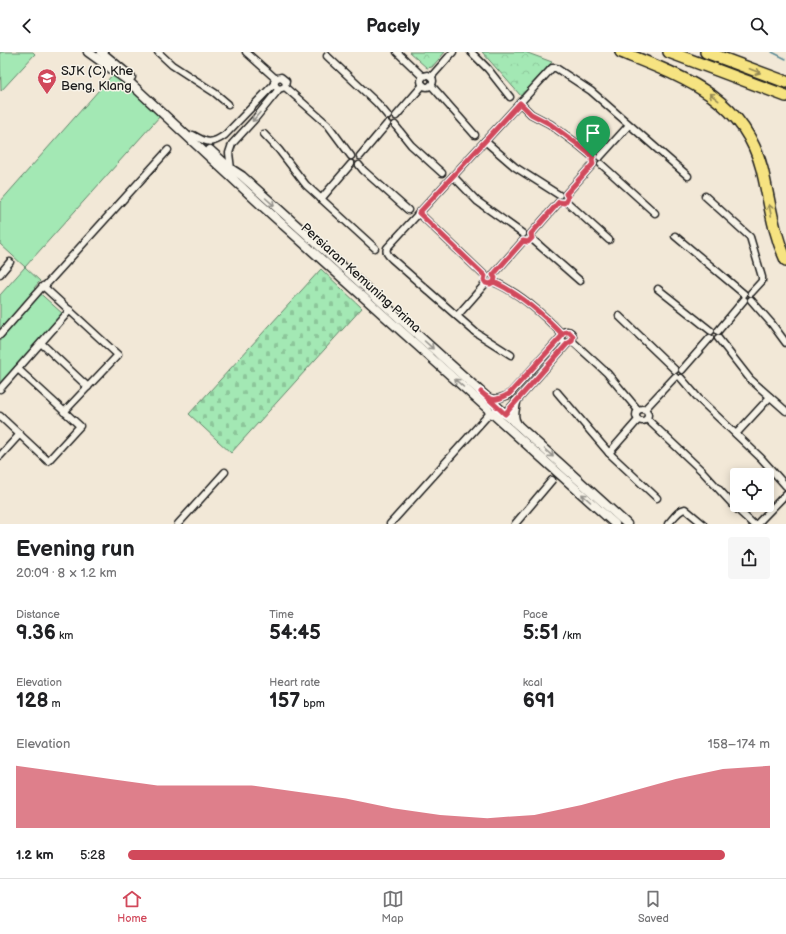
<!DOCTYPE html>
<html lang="en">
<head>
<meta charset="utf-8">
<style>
	:root { --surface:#fff; --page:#f6f6f6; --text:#202124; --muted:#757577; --line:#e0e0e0; --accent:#d1495b }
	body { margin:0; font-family:"Balsamiq Sans",sans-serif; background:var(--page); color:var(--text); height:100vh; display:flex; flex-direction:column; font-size:15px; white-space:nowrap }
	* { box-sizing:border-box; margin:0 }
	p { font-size:13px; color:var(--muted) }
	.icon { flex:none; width:22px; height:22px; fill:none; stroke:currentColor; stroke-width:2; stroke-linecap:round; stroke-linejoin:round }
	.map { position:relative; height:472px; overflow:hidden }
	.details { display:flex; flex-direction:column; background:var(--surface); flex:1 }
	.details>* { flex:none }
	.controls { position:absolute; left:730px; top:416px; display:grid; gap:8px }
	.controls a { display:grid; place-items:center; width:44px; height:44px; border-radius:4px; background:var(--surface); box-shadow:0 2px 10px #0003; font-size:20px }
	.pin { position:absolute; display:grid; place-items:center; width:34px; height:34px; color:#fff; margin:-41px -17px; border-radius:50% 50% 50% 0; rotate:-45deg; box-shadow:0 0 4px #0007 }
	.pin .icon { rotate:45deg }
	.round { display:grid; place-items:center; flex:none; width:42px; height:42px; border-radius:4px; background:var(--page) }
	.overview { display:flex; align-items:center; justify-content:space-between; height:68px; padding:0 16px }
	h1 { font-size:22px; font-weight:600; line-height:30px }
	.metrics { display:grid; grid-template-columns:repeat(3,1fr); gap:6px; height:68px; padding:4px 16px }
	.metrics div { display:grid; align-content:center }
	.metrics b { font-size:20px; font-weight:600 }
	.metrics small { font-size:11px; font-weight:400 }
	.metrics p { font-size:11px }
	.chart { height:112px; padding:8px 16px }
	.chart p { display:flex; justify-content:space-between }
	.chart svg { width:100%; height:72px; margin-top:4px; fill:var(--accent); opacity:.7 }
	ul { padding:0 16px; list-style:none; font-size:13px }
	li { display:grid; grid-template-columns:64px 48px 1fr; align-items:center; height:30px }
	li i { height:10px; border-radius:5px; background:var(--accent) }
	header { display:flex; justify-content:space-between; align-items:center; height:52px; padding:0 16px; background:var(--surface); font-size:18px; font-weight:600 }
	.menu { display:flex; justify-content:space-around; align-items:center; height:56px; border-top:1px solid var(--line); background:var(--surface); font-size:11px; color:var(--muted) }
	.menu a { display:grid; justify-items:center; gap:2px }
	.menu .active { color:var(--accent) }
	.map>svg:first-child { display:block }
	.grass { fill:#a3e8b4; stroke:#608268 }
	.cemetery { fill:url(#cemetery-stones); stroke:#608268 }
	.park { fill:url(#park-crowns); stroke:#608268 }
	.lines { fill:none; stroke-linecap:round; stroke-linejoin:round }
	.stream { stroke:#5c8a95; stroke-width:1.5 }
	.street-casing { stroke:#1c1c1c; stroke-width:9 }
	.secondary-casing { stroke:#1c1c1c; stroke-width:11 }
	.highway-casing { stroke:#1c1c1c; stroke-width:14 }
	.street { stroke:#f7f3e8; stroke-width:6 }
	.secondary { stroke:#f7f3e8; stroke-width:8 }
	.highway { stroke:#f6e381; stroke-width:11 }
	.oneway { stroke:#948954 }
	.oneway2 { stroke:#94928c }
	.route-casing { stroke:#fff; stroke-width:8 }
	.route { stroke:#d1495b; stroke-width:5 }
	.labels { text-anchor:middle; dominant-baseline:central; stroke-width:3; stroke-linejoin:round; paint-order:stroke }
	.poi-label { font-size:13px; fill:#1c1c1c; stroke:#f7f3e8; text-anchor:start }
	.street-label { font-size:13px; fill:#1c1c1c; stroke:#f7f3e8 }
</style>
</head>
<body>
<header><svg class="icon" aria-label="back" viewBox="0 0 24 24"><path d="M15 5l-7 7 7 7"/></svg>Pacely<svg class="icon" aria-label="search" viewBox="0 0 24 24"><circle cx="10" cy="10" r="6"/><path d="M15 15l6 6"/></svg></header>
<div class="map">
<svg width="786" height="472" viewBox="0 0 786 472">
	<defs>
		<pattern id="cemetery-stones" width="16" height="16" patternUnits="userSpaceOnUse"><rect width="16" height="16" fill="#a3e8b4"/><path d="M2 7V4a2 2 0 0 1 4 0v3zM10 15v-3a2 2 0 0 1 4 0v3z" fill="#8cc69a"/></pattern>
		<pattern id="park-crowns" width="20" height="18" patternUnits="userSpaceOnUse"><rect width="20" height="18" fill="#a3e8b4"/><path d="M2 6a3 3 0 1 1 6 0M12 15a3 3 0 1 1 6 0" fill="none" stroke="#8cc69a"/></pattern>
	</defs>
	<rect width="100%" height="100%" fill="#f2e8d7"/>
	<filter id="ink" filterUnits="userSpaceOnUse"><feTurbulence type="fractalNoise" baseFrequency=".025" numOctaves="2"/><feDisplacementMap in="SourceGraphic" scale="8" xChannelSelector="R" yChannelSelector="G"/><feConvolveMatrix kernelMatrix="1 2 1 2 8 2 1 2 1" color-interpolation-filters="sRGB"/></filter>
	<g filter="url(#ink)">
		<g class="grass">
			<polygon points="0,0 33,0 35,2 1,39"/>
			<polygon points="114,21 160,64 25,215 40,229 34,236 63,262 0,331 0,243 25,215 0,192 0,150"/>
		</g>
		<polygon class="cemetery" points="321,217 362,256 231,401 189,362"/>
		<g class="park">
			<polygon points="409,0 445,0 432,15 427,16"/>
			<polygon points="482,0 525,0 552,10 521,44"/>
		</g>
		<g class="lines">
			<polyline class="stream" points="772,0 786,7"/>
			<g class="street-casing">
				<g id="street">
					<polyline points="158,0 172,13 215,41 228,52"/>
					<polyline points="246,0 276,27"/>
					<polyline points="397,0 423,25"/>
					<polyline points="471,0 488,17 510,45"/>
					<polyline points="327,4 377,51 388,64"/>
					<circle cx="427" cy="29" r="6"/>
					<polyline points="431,25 453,0"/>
					<polyline points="431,33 475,83"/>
					<polyline points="285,35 328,73 351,104"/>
					<polyline points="520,51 531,62 550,72 576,91 593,105"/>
					<polyline points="396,64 423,33"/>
					<polyline points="395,73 411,93 442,121"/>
					<polyline points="264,82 279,98 306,133 375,196"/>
					<path d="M193 83C207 91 211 93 225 83L274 32"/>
					<polyline points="485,89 515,115 559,143"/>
					<polyline points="360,104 387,72"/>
					<polyline points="600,105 629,73"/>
					<polyline points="601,112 655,161"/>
					<polyline points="359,113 363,118 408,158"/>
					<polyline points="231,117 229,101 232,92 254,68 279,37 285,35 286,29 281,25 277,26 274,30 276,35 279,37"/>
					<polyline points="453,124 477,149 523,182"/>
					<polyline points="566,142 593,112"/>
					<polyline points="705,144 750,185 762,225 762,229 751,241"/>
					<polyline points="321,147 351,112"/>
					<polyline points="566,149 609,188"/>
					<polyline points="419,161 485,224"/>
					<polyline points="531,182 559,150"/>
					<polyline points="675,184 744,242"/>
					<polyline points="532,187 580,229"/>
					<polyline points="0,222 10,210"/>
					<polyline points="493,223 523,189"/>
					<path d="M494 230C520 241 543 262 562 282"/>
					<polyline points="44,235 168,98"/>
					<polyline points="658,237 711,279"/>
					<polyline points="751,248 772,272 786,291"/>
					<polyline points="457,264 486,231"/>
					<polyline points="619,264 675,318"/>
					<circle cx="567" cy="285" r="6"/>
					<polyline points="718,279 744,248"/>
					<polyline points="0,283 43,234 118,303 64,360"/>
					<polyline points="718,286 750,327 786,359"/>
					<polyline points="572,289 607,321 638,358"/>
					<polyline points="41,291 88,335"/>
					<path d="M511 303 475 280 392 207C389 204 385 201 387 196L552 16H556L591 39 688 124"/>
					<polyline points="682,318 710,286"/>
					<polyline points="681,326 699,347 761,406 786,434"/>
					<polyline points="0,337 70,258"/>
					<polyline points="557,340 609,401 657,446"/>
					<polyline points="488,346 497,347 509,343 561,285"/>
					<circle cx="642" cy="363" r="6"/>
					<polyline points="645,357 675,325"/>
					<polyline points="491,359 499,362 505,362 567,292"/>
					<polyline points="0,364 48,409 80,374 18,317"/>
					<polyline points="647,367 702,419 736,456 753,472"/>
					<polyline points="736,382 770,345"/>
					<polyline points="609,401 638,368"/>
					<polyline points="0,404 20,382"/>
					<polyline points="178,472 225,420"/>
					<polyline points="390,472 490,361"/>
					<polyline points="515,472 552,428"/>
					<path d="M668 472C673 467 678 458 685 457L703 472"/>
					<polyline points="757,472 786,442"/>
				</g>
			</g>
			<g class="secondary-casing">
				<g id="secondary">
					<polyline points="88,0 127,28 260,152 488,357 490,361 494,363 615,472"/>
					<polyline points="101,0 131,25"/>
					<polyline points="210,98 231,117 242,124 627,472"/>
					<path d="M516 350C515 358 512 365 517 372"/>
				</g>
			</g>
			<g class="highway-casing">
				<g id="highway">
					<path d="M621 0C683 25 743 45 762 117 770 150 772 177 786 208"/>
					<polyline points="669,0 786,44"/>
					<polyline points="706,0 786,30"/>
				</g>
			</g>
			<use href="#street" class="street"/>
			<use href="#secondary" class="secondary"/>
			<use href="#highway" class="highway"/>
		</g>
		<defs><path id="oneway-shaft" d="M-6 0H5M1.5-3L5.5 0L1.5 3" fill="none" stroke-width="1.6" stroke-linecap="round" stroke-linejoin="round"/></defs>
		<g class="oneway">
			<use href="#oneway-shaft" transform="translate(755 19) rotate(21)"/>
			<use href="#oneway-shaft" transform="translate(714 45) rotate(-142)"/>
			<use href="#oneway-shaft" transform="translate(770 158) rotate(-102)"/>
		</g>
		<g class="oneway2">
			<use href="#oneway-shaft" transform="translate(256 65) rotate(131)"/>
			<use href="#oneway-shaft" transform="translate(270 150) rotate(42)"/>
			<use href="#oneway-shaft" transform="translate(429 293) rotate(42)"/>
			<use href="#oneway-shaft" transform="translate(459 331) rotate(-138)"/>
			<use href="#oneway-shaft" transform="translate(549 401) rotate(42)"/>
			<use href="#oneway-shaft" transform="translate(586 446) rotate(-138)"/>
		</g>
	</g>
	<g class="lines" filter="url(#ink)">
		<g class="route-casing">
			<path id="route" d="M593 105 592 108 593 112 566 142 568 145 566 149 564 151 559 150 531 182 532 186 528 190 523 189 493 223 495 226 494 230C520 242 543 262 562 282L561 285 509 342C496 349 492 350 481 340L505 362 567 292 572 289 573 284 569 280H566L562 282C543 262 520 242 494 230L490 232 486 231 484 228 485 224 419 161 520 51 531 62 550 72 576 91 593 105"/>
		</g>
		<use href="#route" class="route"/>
	</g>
	<defs>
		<g id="school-pin" transform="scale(1)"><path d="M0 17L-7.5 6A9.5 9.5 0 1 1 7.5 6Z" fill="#d1495b" stroke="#f7f3e8"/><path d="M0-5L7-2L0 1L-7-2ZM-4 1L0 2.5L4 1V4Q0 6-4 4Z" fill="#fff"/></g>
	</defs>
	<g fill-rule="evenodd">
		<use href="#school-pin" x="47" y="26"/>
	</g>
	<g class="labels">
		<g class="poi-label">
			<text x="61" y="19">SJK (C) Khe<tspan x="61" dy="15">Beng, Klang</tspan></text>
		</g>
		<g class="street-label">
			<text transform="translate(361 226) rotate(42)">Persiaran Kemuning Prima</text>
		</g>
	</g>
</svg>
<div class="controls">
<a><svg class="icon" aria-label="locate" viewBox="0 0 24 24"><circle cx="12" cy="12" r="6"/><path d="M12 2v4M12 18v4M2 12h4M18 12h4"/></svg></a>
</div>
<div class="pin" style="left:593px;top:105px;background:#1e9e55"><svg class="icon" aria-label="arrive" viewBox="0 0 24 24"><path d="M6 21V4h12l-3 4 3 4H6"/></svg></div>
</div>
<section class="details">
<div class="overview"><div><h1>Evening run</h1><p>20:09 · 8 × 1.2 km</p></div><a class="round"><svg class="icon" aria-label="share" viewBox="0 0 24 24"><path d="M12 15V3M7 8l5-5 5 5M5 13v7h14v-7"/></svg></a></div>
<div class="metrics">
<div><p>Distance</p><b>9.36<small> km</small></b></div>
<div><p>Time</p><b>54:45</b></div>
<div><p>Pace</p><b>5:51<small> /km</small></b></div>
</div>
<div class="metrics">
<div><p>Elevation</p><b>128<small> m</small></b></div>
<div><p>Heart rate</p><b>157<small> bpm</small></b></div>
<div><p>kcal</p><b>691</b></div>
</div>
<div class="chart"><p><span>Elevation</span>158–174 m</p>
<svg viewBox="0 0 160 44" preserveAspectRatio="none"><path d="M0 44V6L10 10L20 14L30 18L40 18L50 18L60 22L70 26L80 32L90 36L100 38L110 36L120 30L130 22L140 14L150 8L160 6V44z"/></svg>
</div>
<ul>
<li><b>1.2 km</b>5:28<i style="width:93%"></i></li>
</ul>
</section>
<nav class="menu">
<a class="active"><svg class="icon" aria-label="home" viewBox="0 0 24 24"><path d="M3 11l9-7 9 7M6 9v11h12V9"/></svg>Home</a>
<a><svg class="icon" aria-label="map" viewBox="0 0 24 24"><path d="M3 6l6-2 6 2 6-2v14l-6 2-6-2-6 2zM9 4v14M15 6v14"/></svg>Map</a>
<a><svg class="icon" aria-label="saved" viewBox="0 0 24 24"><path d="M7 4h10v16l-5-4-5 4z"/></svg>Saved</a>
</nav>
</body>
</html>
